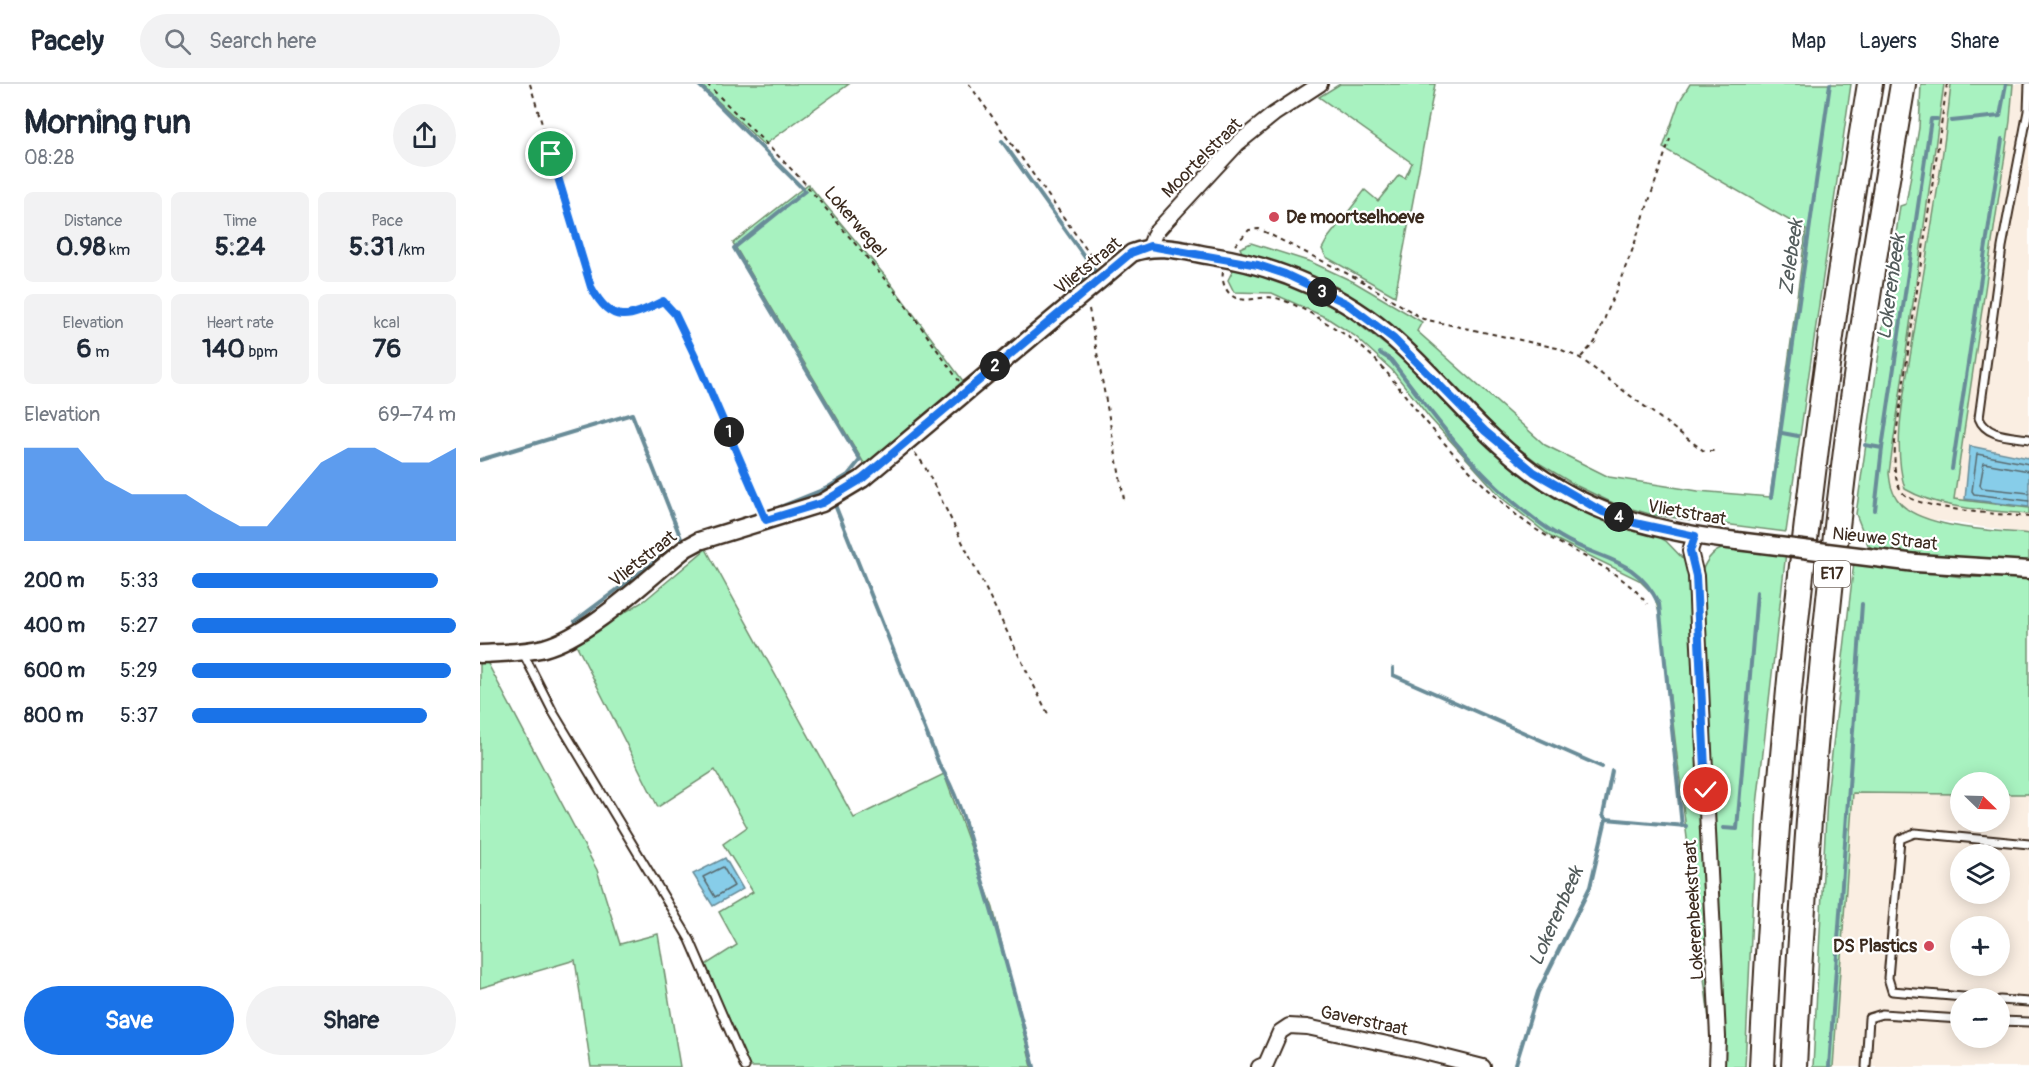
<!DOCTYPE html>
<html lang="en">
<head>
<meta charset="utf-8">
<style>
	:root { --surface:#fff; --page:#f2f2f3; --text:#1f2937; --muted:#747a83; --line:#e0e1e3; --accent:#1a73e8 }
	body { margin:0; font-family:Pangolin,sans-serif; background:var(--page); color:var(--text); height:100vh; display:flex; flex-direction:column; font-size:22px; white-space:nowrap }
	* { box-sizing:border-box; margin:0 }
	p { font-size:20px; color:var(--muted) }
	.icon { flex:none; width:33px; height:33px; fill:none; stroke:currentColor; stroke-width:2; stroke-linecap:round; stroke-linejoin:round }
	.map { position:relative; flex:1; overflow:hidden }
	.details { display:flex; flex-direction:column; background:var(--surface); width:480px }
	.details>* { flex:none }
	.needle { width:39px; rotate:113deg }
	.controls { position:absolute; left:1470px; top:688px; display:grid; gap:12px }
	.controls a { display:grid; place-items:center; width:60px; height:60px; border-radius:50%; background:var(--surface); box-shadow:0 3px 15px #0003; font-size:30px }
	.pin { position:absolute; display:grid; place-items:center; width:51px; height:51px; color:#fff; margin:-26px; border:3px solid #fff; border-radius:50%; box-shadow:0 2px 6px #0007 }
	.km { position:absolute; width:30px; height:30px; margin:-15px; border-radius:50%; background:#222; color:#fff; font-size:16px; line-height:30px; text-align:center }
	.round { display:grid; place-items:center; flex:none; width:63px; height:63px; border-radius:32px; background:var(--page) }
	.overview { display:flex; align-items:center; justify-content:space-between; height:102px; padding:0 24px }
	h1 { font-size:33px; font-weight:800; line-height:45px }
	.stats { display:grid; grid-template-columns:repeat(3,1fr); gap:9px; height:102px; padding:6px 24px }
	.stats div { display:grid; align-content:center; border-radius:9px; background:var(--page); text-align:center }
	.stats b { font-size:26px; font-weight:800 }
	.stats small { font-size:16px; font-weight:400 }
	.stats p { font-size:16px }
	.chart { height:168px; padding:12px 24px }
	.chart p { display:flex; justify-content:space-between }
	.chart svg { width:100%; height:108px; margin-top:6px; fill:var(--accent); opacity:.7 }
	.button { display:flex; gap:12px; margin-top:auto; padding:12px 24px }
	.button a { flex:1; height:69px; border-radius:36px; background:var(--accent); color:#fff; font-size:24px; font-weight:800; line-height:69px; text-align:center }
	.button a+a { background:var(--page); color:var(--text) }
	ul { padding:0 24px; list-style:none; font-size:20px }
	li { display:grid; grid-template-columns:96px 72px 1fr; align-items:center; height:45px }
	li i { height:15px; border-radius:8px; background:var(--accent) }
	header { display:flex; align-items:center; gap:36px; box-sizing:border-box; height:84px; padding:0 30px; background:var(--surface); border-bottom:2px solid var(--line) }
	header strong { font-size:28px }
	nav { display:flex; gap:33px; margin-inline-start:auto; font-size:21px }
	.search { width:420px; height:54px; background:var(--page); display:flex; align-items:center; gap:15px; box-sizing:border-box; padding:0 21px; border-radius:33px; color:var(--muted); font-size:22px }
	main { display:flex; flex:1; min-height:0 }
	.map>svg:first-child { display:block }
	.built { fill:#faeee2; fill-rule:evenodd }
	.green { fill:#a8f2c0; stroke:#728e6f; stroke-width:1.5 }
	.water { fill:#87cde9; stroke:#698c98; stroke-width:1.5 }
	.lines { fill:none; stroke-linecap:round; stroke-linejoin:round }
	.shore { stroke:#596b6f; stroke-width:1.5 }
	.stream { stroke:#698c98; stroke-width:4 }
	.service-casing { stroke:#3b2a1e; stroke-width:11 }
	.minor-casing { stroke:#3b2a1e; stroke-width:18 }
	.tertiary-casing { stroke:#3b2a1e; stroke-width:21 }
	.motorway-casing { stroke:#3b2a1e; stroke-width:28 }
	.path { stroke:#3b2a1e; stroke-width:2; stroke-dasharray:4.5 4.5; stroke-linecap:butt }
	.service { stroke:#fff; stroke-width:7 }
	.minor { stroke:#fff; stroke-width:14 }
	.tertiary { stroke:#fff; stroke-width:16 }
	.motorway { stroke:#fff; stroke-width:24 }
	.tertiary-bridge-casing { stroke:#3b2a1e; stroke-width:21; stroke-linecap:butt }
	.tertiary-bridge { stroke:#fff; stroke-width:16 }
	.route-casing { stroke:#fff; stroke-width:12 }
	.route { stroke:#1a73e8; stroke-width:8 }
	.poi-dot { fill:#d1495b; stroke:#fff; stroke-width:2 }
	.labels { text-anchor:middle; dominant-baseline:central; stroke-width:4.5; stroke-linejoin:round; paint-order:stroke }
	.shield { fill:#fff; stroke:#766a62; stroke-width:1.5 }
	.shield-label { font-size:16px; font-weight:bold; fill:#3b2a1e }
	.street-label { font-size:18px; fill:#3b2a1e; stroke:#fff }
	.poi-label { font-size:18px; font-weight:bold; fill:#3b2a1e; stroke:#fff; text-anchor:start }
	.water-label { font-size:20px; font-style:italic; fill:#525b5b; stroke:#fff }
</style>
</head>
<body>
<header>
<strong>Pacely</strong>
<div class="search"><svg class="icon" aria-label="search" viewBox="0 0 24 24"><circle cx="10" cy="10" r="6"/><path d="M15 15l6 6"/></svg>Search here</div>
<nav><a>Map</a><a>Layers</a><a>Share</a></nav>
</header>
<main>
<section class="details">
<div class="overview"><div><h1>Morning run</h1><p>08:28</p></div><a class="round"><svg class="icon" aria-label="share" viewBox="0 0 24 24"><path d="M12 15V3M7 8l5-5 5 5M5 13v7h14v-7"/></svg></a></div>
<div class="stats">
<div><p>Distance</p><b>0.98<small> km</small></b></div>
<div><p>Time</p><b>5:24</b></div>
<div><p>Pace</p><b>5:31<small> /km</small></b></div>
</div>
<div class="stats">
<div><p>Elevation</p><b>6<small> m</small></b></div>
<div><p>Heart rate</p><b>140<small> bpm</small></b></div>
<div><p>kcal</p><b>76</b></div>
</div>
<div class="chart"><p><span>Elevation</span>69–74 m</p>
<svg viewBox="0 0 160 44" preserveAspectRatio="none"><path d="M0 44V6L10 6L20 6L30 19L40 25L50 25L60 25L70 32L80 38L90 38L100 25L110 12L120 6L130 6L140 12L150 12L160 6V44z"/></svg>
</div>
<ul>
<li><b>200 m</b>5:33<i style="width:93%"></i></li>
<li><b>400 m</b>5:27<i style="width:100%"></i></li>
<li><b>600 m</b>5:29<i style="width:98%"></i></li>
<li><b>800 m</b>5:37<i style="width:89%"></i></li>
</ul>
<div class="button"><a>Save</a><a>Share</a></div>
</section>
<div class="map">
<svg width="1549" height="983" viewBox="0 0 1549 983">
	<rect width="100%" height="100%" fill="#fff"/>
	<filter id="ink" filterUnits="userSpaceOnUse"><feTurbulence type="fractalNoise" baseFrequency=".0167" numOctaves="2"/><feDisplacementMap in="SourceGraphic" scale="12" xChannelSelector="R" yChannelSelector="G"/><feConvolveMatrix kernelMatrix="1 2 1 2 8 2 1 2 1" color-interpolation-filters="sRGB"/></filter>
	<g filter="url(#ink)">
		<g class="built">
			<polygon points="1464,0 1549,0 1549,450 1442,434 1417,417 1411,405 1409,389"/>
			<path d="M1373 709 1480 710V738H1520V710H1549V983H1353ZM1480 771H1520V810H1480ZM1480 843H1520V882H1480ZM1480 915H1520V954H1480Z"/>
		</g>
		<g class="green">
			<polygon points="220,0 369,0 284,61"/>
			<polygon points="860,0 955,0 915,212 846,173 842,165 848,154 885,106 898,117 919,91 925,94 932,79 839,13"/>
			<polygon points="1210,0 1371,0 1306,448 1173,431 1135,420 1095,401 1057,378 1032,359 910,242 763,171 760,164 771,159 831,178 874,198 942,238 937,247 1065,361 1129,393 1218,407 1290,413 1326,146 1183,64 1199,18"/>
			<path d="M1441 0H1464L1409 389C1410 398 1411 407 1417 415 1436 445 1516 446 1549 450V481L1465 476 1395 466 1388 461 1376 430 1420 122 1426 120 1439 44Z"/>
			<path d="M1471 0H1533L1530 37 1474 415 1549 424V430C1508 426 1461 426 1425 405 1411 358 1426 302 1433 255 1446 170 1463 85 1471 0Z"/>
			<polygon points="328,100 406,193 483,297 385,381 253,159"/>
			<polygon points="754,184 814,202 864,229 936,285 1005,355 1186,457 1206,478 1211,494 1232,935 1229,935 1180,532 1174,511 1159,496 1071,453 1023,415 949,333 912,286 875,252 847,234 792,209 754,208 748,196"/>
			<path d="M1254 462 1306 468 1277 721 1265 983H1240L1220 492C1227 473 1234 464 1254 462Z"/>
			<polygon points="226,465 374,734 464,690 513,824 552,983 264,983 219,885 257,861 239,828 273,808 243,760 267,743 235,686 178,723 95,558 164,517"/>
			<polygon points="1374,478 1481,493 1549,494 1549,710 1520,710 1520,699 1480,699 1480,710 1373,709 1353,983 1333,983 1347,713"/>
			<polygon points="7,578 117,786 140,860 178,850 200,983 111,983 95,876 0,904 0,579"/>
		</g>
		<g class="water">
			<polygon points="1490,362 1549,374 1549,423 1485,415"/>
			<polygon points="245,774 263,805 233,822 213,790"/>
		</g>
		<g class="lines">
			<g class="shore">
				<polyline points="1549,380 1497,370 1492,407 1494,410 1549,417"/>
				<polyline points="1549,387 1504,379 1500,401 1502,404 1549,409"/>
				<polygon points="243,783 254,802 235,813 223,793"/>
			</g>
			<g class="stream">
				<polyline points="218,0 325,107 254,164 380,376 368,391 347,404 349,408"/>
				<polyline points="1471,37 1520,32 1526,0"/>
				<polyline points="522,57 614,186 584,215"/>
				<path d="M900 269 911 276C948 324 984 375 1030 415 1045 428 1063 443 1081 453 1122 478 1154 471 1179 520L1202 742"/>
				<polyline points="1302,349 1318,352"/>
				<polyline points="1385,361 1402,364 1451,35 1457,35"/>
				<polyline points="0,376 152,330 202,457 95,537"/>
				<polyline points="1472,385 1522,55"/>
				<polyline points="1291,414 1350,0"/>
				<path d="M355 421 459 680C478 710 487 745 497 779 518 846 536 915 554 983"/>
				<polyline points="295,425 347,404"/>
				<polyline points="1395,426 1402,364"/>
				<polyline points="913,584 913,591 1122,683"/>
				<polyline points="1126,735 1123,731 1132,687"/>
				<polyline points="1243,744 1257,745 1277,508"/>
				<polyline points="1035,983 1058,908 1110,803 1126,735 1206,742"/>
				<polyline points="1349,983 1382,520"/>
			</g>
			<g class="service-casing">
				<g id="service">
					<path d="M1549 0 1548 27 1522 163 1499 334C1506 353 1531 352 1549 355"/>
					<polyline points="43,569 73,628 210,856 265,983"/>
					<polyline points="1507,915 1412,907 1408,894 1420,755 1435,749 1549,760"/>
					<polyline points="1520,916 1549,918"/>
					<polyline points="1520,937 1549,938"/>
					<polyline points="1386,983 1389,934 1402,930 1480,935"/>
				</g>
			</g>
			<g class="minor-casing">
				<g id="minor">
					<polyline points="670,162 675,149 758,59 794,30 840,0"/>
					<polyline points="1215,452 1210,467 1216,492 1218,542 1238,953 1237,983"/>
					<polyline points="779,983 786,980 800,948 809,942 827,943 936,966 1003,983"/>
				</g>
			</g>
			<g class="tertiary-casing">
				<g id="tertiary">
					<polyline points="1436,479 1549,486"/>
					<path d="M0 570C21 569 44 569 64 564 110 552 168 494 206 464L219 457 342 419 382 395 652 169C679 159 703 167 732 172 798 182 865 211 915 256 962 298 1001 350 1053 388 1113 432 1185 449 1257 457"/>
				</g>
			</g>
			<g class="motorway-casing">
				<g id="motorway">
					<path d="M1282 983C1297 653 1335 326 1390 0"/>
					<path d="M1314 983C1323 791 1338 599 1361 408 1377 271 1400 136 1423 0"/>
				</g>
			</g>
			<g class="path">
				<path d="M50 0 111 203C132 241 148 235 183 217L191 223 281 422"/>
				<polyline points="227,0 322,96 422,216 479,297"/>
				<polyline points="489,0 616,179"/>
				<path d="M1467 0 1415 358C1415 374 1412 393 1422 408 1435 426 1524 430 1549 433"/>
				<polyline points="755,161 769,146 779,145 882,197 943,235 1077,264 1100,274 1224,367 1236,367"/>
				<path d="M743 188C741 197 746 210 756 214 767 219 784 211 796 214 818 220 842 236 861 248 897 270 916 301 942 333 972 369 1004 404 1040 434 1080 466 1139 481 1167 520"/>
				<polyline points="609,225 644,415"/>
				<polyline points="1101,273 1115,258 1152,167 1190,55"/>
				<polyline points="435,369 444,381 569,632"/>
			</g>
			<use href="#service" class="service"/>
			<use href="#minor" class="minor"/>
			<use href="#tertiary" class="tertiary"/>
			<use href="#motorway" class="motorway"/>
			<g class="tertiary-bridge-casing">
				<polyline id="tertiary-bridge" points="1257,457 1436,479"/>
			</g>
			<use href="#tertiary-bridge" class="tertiary-bridge"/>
		</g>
	</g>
	<g class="lines" filter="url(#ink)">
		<g class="route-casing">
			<path id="route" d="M71 70 111 203C132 241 147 235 183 217L195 230 216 274 286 436 342 419 382 395 651 169 670 162 778 181 805 190 866 219 914 255 1005 347 1054 388 1123 428 1155 439 1215 452 1210 467 1216 492 1226 706"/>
		</g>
		<use href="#route" class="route"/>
	</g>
	<g class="poi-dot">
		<circle cx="794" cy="133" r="6"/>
		<circle cx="1449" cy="862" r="6"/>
	</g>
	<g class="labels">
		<rect class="shield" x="1334" y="477" width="36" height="26" rx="4.5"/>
		<g class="shield-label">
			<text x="1352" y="490">E17</text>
		</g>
		<g class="street-label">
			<text transform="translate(722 74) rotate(-45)">Moortelstraat</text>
			<text transform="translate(375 138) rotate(50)">Lokerwegel</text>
			<text transform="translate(608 182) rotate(-39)">Vlietstraat</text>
			<text transform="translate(1207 429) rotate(10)">Vlietstraat</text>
			<text transform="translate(1405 455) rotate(6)">Nieuwe Straat</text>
			<text transform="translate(163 475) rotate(-38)">Vlietstraat</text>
			<text transform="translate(1214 826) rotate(-93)">Lokerenbeekstraat</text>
			<text transform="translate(884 937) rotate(12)">Gaverstraat</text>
		</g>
		<g class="poi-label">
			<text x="806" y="133">De moortselhoeve</text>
			<text x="1437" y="862" text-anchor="end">DS Plastics</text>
		</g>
		<g class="water-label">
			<text transform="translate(1311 173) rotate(-82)">Zelebeek</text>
			<text transform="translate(1411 203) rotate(-82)">Lokerenbeek</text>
			<text transform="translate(1076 832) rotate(-66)">Lokerenbeek</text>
		</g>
	</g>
</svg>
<div class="controls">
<a><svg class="needle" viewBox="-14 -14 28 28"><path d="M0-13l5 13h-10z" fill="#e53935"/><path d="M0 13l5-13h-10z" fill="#747a83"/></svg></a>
<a><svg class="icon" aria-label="layers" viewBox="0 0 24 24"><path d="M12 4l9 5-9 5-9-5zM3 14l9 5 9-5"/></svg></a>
<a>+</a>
<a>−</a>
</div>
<div class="pin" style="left:71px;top:70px;background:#1e9e55"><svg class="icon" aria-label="arrive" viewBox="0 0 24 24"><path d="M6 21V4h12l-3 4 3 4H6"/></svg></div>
<div class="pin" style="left:1226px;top:706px;background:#d93025"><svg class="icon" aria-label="check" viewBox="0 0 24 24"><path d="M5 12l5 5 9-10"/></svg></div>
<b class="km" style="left:249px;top:348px">1</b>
<b class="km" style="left:515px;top:282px">2</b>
<b class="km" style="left:842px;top:208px">3</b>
<b class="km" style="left:1139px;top:433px">4</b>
</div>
</main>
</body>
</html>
